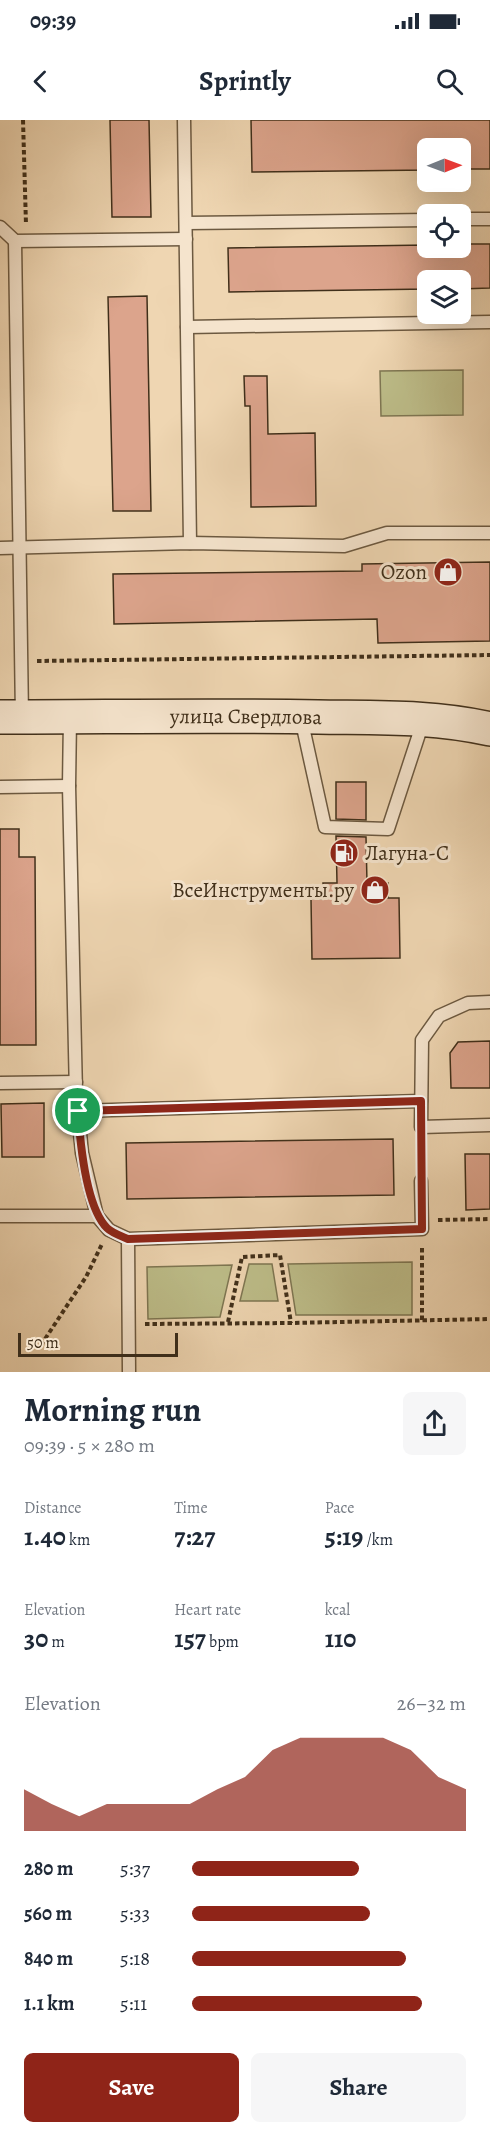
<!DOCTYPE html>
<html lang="en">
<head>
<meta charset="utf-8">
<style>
	:root { --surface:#fff; --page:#f6f6f7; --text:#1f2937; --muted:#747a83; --accent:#8f2418 }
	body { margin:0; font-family:Alegreya,serif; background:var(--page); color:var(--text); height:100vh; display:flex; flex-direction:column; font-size:22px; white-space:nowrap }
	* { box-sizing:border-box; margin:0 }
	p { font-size:20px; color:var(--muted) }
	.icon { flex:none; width:33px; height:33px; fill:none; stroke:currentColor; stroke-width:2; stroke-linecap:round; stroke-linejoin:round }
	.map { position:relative; height:1252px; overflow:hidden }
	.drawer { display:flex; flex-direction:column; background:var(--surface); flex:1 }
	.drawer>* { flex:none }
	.needle { width:39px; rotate:89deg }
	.fabs { position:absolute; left:417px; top:18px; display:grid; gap:12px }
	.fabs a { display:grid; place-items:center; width:54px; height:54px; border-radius:9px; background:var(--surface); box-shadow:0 6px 24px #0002; font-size:30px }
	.scale { position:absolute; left:18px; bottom:15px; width:160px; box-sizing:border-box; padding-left:6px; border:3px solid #402f1a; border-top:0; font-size:16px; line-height:21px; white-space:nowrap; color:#402f1a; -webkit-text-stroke:4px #f5e4cd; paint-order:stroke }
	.pin { position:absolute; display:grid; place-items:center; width:51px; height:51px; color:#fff; margin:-26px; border:3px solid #fff; border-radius:50%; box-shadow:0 2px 6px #0007 }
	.round { display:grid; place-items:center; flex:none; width:63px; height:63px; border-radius:9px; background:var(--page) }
	.headline { display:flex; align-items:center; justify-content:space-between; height:102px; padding:0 24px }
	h1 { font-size:33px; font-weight:600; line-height:45px }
	.figures { display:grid; grid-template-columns:repeat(3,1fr); gap:9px; height:102px; padding:6px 24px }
	.figures div { display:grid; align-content:center }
	.figures b { font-size:26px; font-weight:600 }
	.figures small { font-size:16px; font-weight:400 }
	.figures p { font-size:16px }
	.chart { height:168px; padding:12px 24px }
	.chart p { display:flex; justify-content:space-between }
	.chart svg { width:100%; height:108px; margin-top:6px; fill:var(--accent); opacity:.7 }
	.button { display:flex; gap:12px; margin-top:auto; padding:12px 24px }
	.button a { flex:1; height:69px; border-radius:9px; background:var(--accent); color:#fff; font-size:24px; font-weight:600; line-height:69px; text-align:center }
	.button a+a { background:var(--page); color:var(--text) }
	ul { padding:0 24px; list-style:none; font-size:20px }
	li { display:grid; grid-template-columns:96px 72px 1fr; align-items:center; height:45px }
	li i { height:15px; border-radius:8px; background:var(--accent) }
	.status { display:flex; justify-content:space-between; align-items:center; height:42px; padding:0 30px; background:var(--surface); direction:ltr }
	.status svg { height:16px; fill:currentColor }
	header { display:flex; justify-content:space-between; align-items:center; height:78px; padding:0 24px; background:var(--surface); font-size:27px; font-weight:600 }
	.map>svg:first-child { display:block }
	.green { fill:#bdbd89; stroke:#7e7652; stroke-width:1.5 }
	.building { fill:#dca48c; stroke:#402f1a; stroke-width:1.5 }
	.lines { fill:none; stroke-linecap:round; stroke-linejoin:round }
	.lane-casing { stroke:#6c5940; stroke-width:15 }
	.secondary-casing { stroke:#402f1a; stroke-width:36 }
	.path { stroke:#402f1a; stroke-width:4; stroke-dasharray:4.5 3; stroke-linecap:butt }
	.lane { stroke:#f5e4cd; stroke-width:12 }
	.secondary { stroke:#f5e4cd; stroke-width:33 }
	.route-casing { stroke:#fff; stroke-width:12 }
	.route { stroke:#8f2418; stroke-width:8 }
	.labels { text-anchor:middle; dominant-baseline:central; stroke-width:6; stroke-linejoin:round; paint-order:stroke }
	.poi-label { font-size:21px; fill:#402f1a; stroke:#f5e4cd; text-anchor:end }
	.street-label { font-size:21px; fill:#402f1a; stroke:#f5e4cd }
</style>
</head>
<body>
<div class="status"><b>09:39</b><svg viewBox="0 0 49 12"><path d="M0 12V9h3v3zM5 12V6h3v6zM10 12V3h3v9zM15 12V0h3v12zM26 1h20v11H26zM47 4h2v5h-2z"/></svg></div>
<header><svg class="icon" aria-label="back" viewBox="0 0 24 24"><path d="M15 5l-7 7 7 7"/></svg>Sprintly<svg class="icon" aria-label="search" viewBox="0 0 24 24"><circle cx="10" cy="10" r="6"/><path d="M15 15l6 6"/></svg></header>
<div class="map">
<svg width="490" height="1252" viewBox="0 0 490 1252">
	<rect width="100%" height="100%" fill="#efd6b2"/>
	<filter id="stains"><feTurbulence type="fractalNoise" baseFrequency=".00333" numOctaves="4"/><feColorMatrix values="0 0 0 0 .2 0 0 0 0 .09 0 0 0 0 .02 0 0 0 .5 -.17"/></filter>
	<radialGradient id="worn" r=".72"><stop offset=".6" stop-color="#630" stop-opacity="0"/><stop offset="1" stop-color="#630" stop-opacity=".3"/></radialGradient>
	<g class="green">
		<polygon points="463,250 463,295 381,296 380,251"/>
		<polygon points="412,1142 412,1195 296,1195 288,1144"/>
		<polygon points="249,1144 272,1144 278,1181 240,1181"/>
		<polygon points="232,1145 220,1197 148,1199 147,1147"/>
	</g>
	<g class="building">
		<polygon points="110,0 149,0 151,97 112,97"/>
		<polygon points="251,0 490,0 490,49 460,49 460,28 428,28 428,50 252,52"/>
		<polygon points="460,124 490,124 490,168 460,169 460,160 428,160 428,169 229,172 228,128 428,125 428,128 460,128"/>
		<polygon points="147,176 151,391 113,391 108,177"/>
		<polygon points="244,256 267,256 268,314 315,313 316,386 251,387 250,286 245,286"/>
		<polygon points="490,442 490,521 378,523 377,499 114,504 113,454 362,451 362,444"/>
		<polygon points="336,662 366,662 366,700 336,699"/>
		<polygon points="0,709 19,709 19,737 35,737 36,925 0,925"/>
		<polygon points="336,716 366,717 367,763 388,763 388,778 399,778 400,838 312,839 311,779 323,779 323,763 337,763"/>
		<polygon points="490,921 490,968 451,968 450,933 458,922"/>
		<polygon points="44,983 44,1037 2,1037 1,984"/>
		<polygon points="393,1019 394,1075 127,1079 126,1023"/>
		<polygon points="465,1034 490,1034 490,1089 466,1090"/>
	</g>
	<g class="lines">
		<g class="lane-casing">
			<g id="lane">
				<polyline points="184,0 190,423"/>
				<polyline points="460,99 490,99"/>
				<polyline points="186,103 428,100"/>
				<polyline points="0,107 15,121 186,119"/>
				<polyline points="15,121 22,597"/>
				<polyline points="187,207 490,202"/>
				<polyline points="0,428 190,423 344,426 387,413 490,413"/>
				<polyline points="70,598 69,666 76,974 82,1033 97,1096 109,1110 128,1119 422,1109 421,1061"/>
				<polyline points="301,598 325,707 388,709 423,602"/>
				<polyline points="0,667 69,666"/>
				<polyline points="490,882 468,883 439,896 422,920 421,1007 490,1005"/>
				<polyline points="0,963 76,962"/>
				<polyline points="78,991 421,981"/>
				<polyline points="0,1096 97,1096"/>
				<polyline points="128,1119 129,1252"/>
			</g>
		</g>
		<g class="secondary-casing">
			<g id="secondary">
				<path id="s1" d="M0 597C106 597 212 595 318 597 376 598 433 596 490 609"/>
			</g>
		</g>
		<g class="path">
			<polyline points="23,0 26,105"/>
			<polyline points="37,541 490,535"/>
			<polyline points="421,1022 421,1045"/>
			<polyline points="438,1100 490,1099"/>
			<polyline points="422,1200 422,1125"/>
			<polyline points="228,1202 242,1137 280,1135 291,1203"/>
			<polyline points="145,1204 291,1203 489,1199"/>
			<polyline points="41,1225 86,1157 102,1124"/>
		</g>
		<use href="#lane" class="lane"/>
		<use href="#secondary" class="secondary"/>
	</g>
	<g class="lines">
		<g class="route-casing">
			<path id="route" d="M421 981 422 1109 128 1119C121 1116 112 1113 107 1108 86 1087 80 1021 78 991Z"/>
		</g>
		<use href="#route" class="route"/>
	</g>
	<defs>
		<g id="shop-disc" transform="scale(1.5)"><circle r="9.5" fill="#8f2418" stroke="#f5e4cd"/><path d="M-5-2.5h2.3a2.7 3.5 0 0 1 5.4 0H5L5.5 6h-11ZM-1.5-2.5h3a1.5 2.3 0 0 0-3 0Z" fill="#fff"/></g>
		<g id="fuel-disc" transform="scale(1.5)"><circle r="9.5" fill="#8f2418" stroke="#f5e4cd"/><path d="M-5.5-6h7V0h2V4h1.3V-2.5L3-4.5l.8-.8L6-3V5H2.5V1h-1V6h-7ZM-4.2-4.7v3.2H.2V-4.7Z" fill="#fff"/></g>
	</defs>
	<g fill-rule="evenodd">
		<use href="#shop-disc" x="448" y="452"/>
		<use href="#fuel-disc" x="344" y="733"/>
		<use href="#shop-disc" x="375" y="770"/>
	</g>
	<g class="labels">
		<g class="poi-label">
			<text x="427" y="452">Ozon</text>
			<text x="365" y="733" text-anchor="start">Лагуна-С</text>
			<text x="354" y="770">ВсеИнструменты.ру</text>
		</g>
		<g class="street-label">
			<text stroke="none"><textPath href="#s1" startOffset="246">улица Свердлова</textPath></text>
		</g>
	</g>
	<rect width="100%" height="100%" filter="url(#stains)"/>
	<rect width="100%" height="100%" fill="url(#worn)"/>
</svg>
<div class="fabs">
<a><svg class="needle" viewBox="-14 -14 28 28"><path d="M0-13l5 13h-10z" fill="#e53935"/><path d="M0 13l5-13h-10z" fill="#747a83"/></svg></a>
<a><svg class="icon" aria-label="locate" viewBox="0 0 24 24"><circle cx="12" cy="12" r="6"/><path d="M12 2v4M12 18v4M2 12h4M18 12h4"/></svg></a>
<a><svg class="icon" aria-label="layers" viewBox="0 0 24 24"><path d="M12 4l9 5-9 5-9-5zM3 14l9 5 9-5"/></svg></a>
</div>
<div class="scale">50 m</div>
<div class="pin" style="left:78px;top:991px;background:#1e9e55"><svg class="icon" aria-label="arrive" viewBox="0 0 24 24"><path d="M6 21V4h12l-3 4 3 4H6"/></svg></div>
</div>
<section class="drawer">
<div class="headline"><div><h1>Morning run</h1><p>09:39 · 5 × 280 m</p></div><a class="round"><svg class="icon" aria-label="share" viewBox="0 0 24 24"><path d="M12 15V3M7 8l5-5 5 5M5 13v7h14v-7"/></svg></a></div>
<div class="figures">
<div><p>Distance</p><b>1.40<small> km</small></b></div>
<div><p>Time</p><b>7:27</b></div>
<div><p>Pace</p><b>5:19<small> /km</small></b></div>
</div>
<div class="figures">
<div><p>Elevation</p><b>30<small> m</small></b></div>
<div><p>Heart rate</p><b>157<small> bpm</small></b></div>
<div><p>kcal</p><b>110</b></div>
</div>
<div class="chart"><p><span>Elevation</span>26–32 m</p>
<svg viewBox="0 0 160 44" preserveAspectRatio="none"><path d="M0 44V27L10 33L20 38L30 33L40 33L50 33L60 33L70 27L80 22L90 11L100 6L110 6L120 6L130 6L140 11L150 22L160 27V44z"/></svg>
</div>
<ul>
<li><b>280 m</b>5:37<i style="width:61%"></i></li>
<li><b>560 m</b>5:33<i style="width:65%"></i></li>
<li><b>840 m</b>5:18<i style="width:78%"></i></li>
<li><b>1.1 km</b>5:11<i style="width:84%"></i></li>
</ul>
<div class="button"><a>Save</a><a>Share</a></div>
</section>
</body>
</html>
